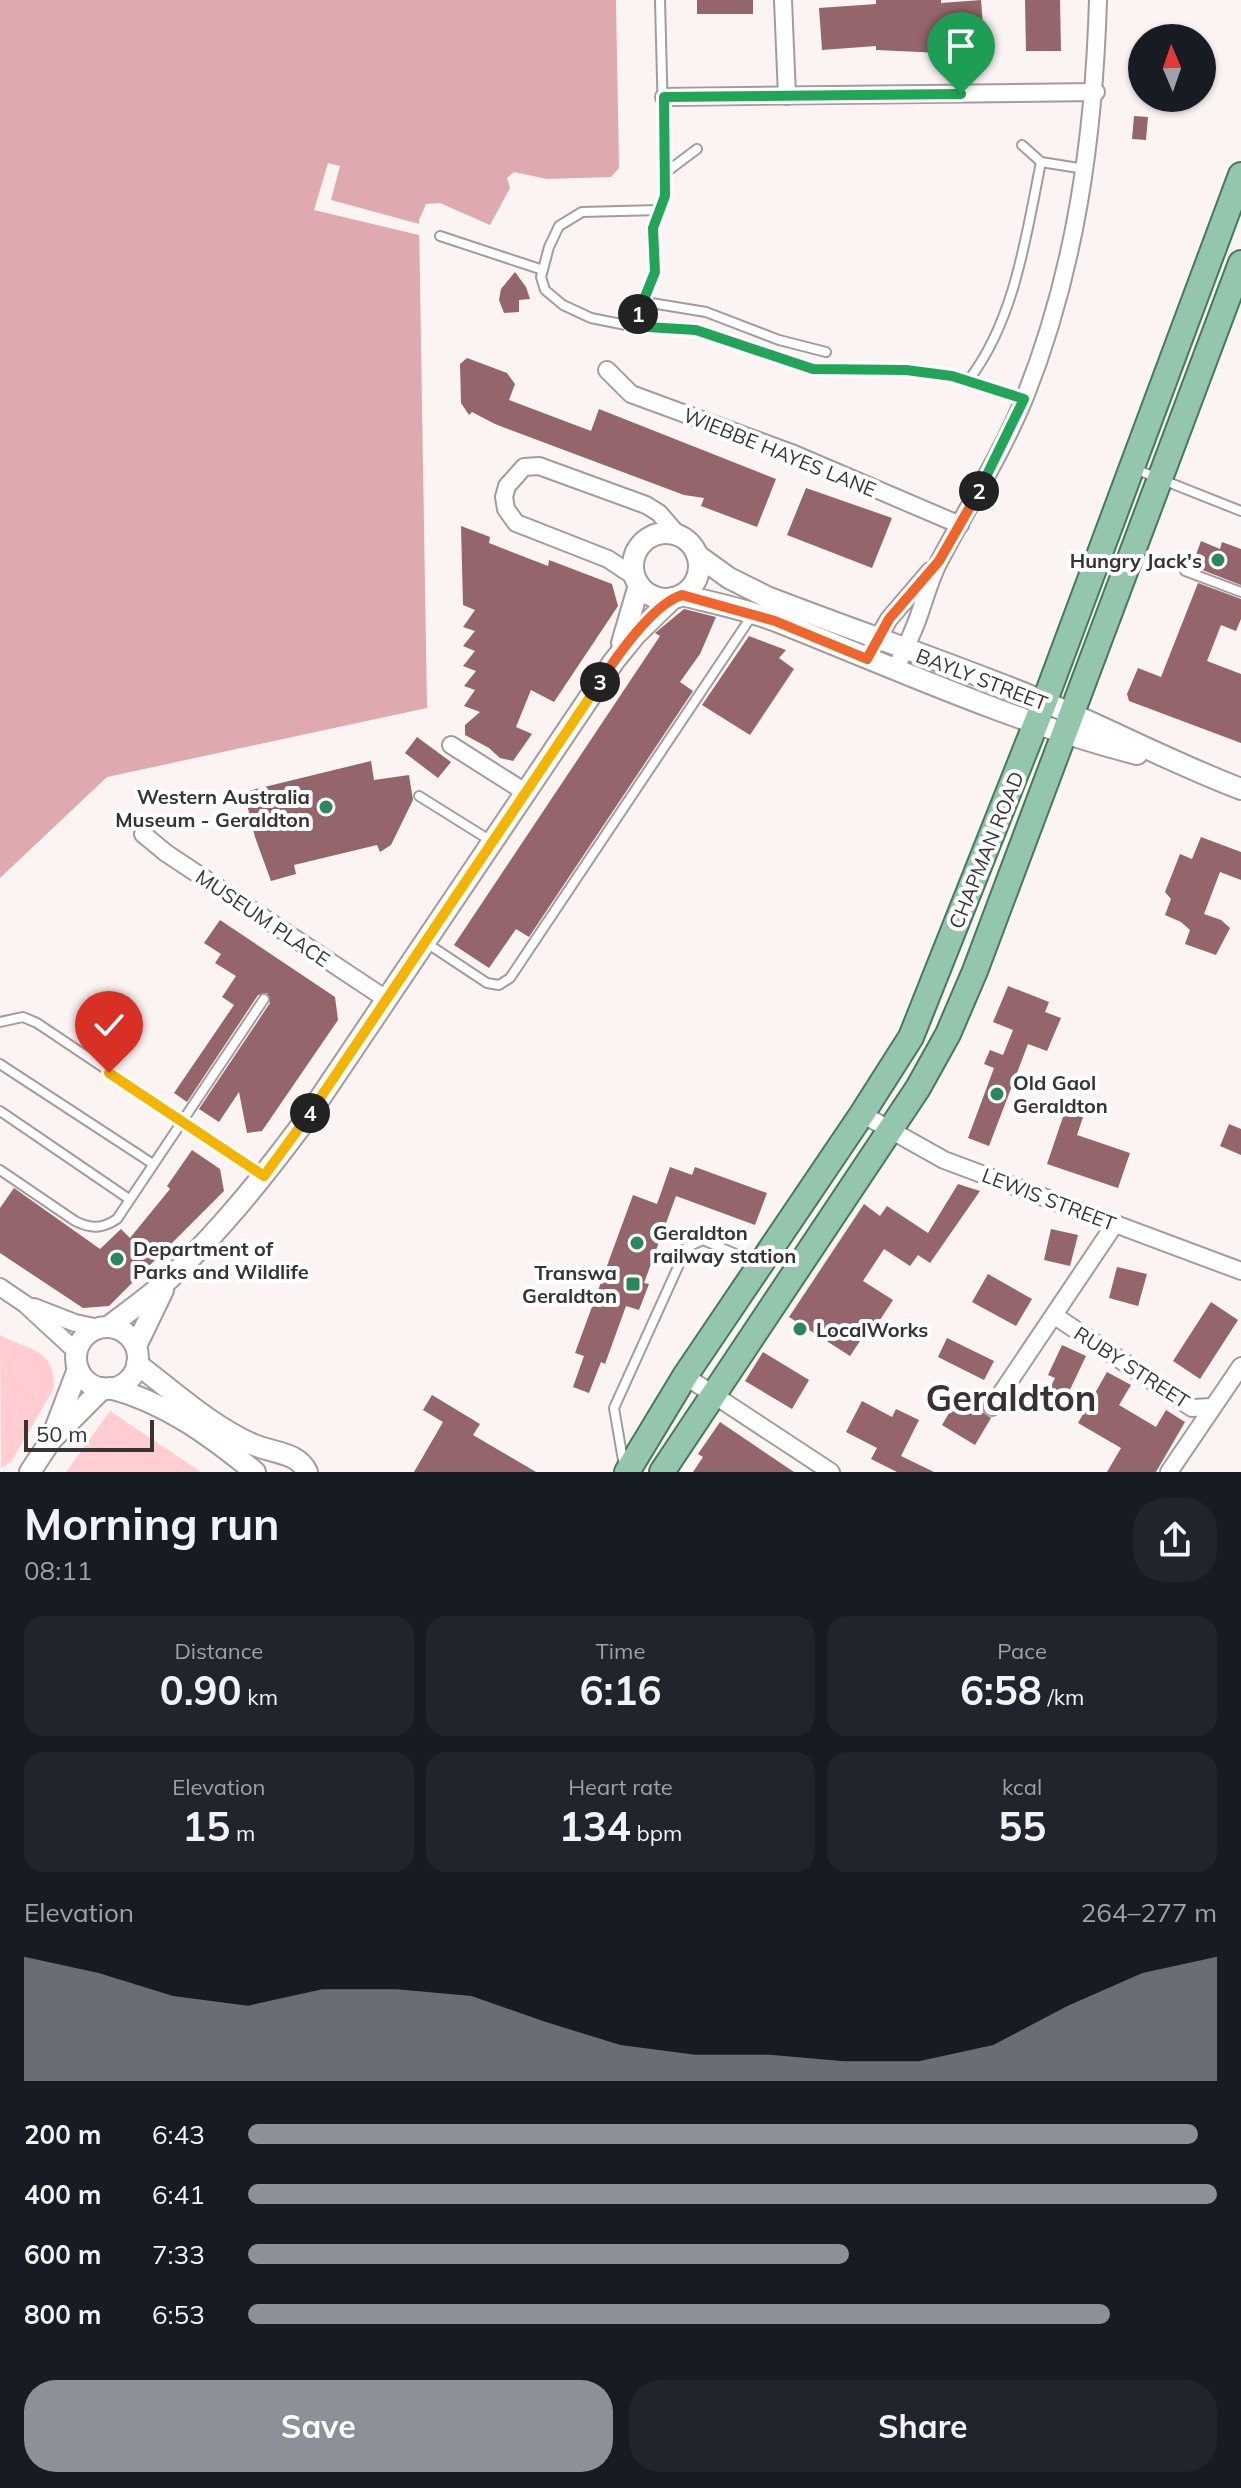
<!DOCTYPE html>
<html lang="en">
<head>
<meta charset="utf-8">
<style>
	:root { --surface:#171b24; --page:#20242c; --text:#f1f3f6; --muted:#9ea1a6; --accent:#8c9099 }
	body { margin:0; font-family:Mulish,sans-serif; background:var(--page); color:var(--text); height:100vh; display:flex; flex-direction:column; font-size:30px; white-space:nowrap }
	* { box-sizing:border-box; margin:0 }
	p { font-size:26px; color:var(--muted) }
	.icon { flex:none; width:44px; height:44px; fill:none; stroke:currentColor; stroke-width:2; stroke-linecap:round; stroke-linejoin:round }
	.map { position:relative; height:1472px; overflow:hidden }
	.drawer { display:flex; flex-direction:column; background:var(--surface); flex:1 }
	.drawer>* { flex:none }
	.needle { width:52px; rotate:358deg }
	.tools { position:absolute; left:1128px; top:24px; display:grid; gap:16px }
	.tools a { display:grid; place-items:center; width:88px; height:88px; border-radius:50%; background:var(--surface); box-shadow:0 2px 6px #0004; font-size:40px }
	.scale { position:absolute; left:24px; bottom:20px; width:130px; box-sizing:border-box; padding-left:8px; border:4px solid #373434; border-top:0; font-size:22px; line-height:28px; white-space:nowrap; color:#373434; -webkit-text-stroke:6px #fff; paint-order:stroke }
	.pin { position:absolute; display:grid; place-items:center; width:68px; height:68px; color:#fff; margin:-82px -34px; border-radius:50% 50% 50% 0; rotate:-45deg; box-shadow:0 0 8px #0007 }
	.pin .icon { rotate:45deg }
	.km { position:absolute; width:40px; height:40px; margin:-20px; border-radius:50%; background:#222; color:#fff; font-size:22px; line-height:40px; text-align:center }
	.round { display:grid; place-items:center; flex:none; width:84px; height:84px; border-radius:32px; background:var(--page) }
	.overview { display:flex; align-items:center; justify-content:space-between; height:136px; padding:0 24px }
	h1 { font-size:44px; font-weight:700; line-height:60px }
	.figures { display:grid; grid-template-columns:repeat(3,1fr); gap:12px; height:136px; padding:8px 24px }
	.figures div { display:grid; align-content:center; border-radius:20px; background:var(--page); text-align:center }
	.figures b { font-size:40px; font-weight:700 }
	.figures small { font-size:22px; font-weight:400 }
	.figures p { font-size:22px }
	.chart { height:224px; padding:16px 24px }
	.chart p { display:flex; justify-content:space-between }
	.chart svg { width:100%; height:144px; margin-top:8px; fill:var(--accent); opacity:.7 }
	.primary-button { display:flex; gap:16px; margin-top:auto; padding:16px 24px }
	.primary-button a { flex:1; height:92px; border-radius:32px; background:var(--accent); color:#fff; font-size:32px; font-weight:700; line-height:92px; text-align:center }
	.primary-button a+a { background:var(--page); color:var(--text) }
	ul { padding:0 24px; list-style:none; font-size:26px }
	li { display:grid; grid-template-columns:128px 96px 1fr; align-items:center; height:60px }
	li i { height:20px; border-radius:10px; background:var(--accent) }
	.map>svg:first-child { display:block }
	.green { fill:#ffcdd2 }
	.water { fill:#deaab0 }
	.pier { fill:#fcf3f3 }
	.building { fill:#94656a }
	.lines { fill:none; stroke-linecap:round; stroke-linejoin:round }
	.service-casing { stroke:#a49b9c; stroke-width:12 }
	.minor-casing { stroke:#a49b9c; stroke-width:20 }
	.tertiary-casing { stroke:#a49b9c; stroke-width:24 }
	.primary-casing { stroke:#457a5f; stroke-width:28 }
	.service { stroke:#fff; stroke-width:8 }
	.minor { stroke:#fff; stroke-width:16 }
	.tertiary { stroke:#fff; stroke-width:20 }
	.primary { stroke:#94c5ad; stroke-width:24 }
	.split-1-casing { stroke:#fff; stroke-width:16 }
	.split-2-casing { stroke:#fff; stroke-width:16 }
	.split-3-casing { stroke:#fff; stroke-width:16 }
	.split-4-casing { stroke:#fff; stroke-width:16 }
	.split-5-casing { stroke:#fff; stroke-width:16 }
	.split-1 { stroke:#22a559; stroke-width:10 }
	.split-2 { stroke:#22a559; stroke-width:10 }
	.split-3 { stroke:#f0652b; stroke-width:10 }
	.split-4 { stroke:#f5b400; stroke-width:10 }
	.split-5 { stroke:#f5b400; stroke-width:10 }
	.poi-dot { fill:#2a875d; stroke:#fff; stroke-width:3 }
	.labels { text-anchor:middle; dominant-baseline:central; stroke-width:8; stroke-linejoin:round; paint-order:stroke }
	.street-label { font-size:20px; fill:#373434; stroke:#fff }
	.poi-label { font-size:20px; font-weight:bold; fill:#373434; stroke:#fff; text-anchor:start }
	.town-label { font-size:36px; font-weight:bold; fill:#393132; stroke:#fff }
</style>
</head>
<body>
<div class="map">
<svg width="1241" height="1472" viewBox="0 0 1241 1472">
	<rect width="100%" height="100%" fill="#fcf3f3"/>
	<g class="green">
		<path d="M0 1335C27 1350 56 1348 54 1388L11 1462 1 1468Z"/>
		<polygon points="110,1411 201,1472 66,1472"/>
	</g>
	<polygon class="water" points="0,0 616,0 619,168 611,177 547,179 514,172 507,178 510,188 490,225 440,203 426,204 419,220 427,708 107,777 0,878"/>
	<polygon class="pier" points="328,163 340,166 331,200 423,225 423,236 314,210"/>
	<g class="building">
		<rect x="697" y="0" width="56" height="14"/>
		<polygon points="876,0 941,0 941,3 981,0 985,51 969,52 968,36 942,38 942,53 876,50 876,46 822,50 819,8 876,4"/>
		<polygon points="1025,0 1060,0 1061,51 1026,51"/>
		<polygon points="1134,116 1148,117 1146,140 1132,139"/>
		<polygon points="515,272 526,287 530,299 519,300 519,312 504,313 499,300 501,289"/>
		<polygon points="467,358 507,373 515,384 509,400 591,431 599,409 776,479 757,527 701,506 704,498 684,495 495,424 472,412 469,415 461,403 460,364"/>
		<polygon points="806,488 892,518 872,568 787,535"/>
		<polygon points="461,526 490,537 489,543 548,566 549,560 612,584 618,606 554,702 531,690 516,727 532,734 513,761 500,758 489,748 465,735 465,725 480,712 464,706 475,690 464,686 476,671 463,666 475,651 463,646 475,631 463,627 475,610 463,605"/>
		<polygon points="1201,541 1220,549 1222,542 1241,549 1241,585 1192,566"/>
		<polygon points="1198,583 1241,599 1241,619 1236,631 1221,625 1207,661 1241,674 1241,743 1129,701 1127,694 1138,668 1161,677"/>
		<polygon points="684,609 716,617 700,654 680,682 693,691 529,937 516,929 489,968 454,945 660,636 655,633"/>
		<polygon points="749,636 786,650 779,658 794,669 750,735 702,705"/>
		<polygon points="417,737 451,762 438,778 405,753"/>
		<polygon points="371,761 374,780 409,775 413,800 391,845 380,852 377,845 294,865 296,874 271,881 255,837 244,792"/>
		<polygon points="1201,837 1241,852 1241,880 1220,872 1204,914 1221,920 1230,928 1216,955 1185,944 1190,930 1181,922 1165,915 1171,899 1165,892 1180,854 1192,859"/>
		<polygon points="220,920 335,997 338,1020 262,1131 247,1133 239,1092 219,1122 199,1109 270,1003 267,993 258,995 187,1102 174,1093 234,1005 222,997 236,976 215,963 221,954 204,943"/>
		<polygon points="1008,986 1049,1002 1045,1012 1061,1018 1047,1051 1028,1044 989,1146 968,1138 994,1068 984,1064 990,1050 1003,1055 1013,1030 993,1022"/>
		<polygon points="1065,1111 1083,1117 1077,1135 1130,1153 1118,1188 1047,1164"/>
		<polygon points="1229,1124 1241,1129 1241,1155 1220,1146"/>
		<polygon points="192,1150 220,1169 224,1191 109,1306 83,1308 0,1253 0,1208 14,1188 100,1249 121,1229 130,1238 170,1189 167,1186"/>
		<polygon points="670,1167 692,1175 695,1167 767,1193 755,1225 676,1196 644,1283 649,1284 639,1310 626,1306 605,1364 601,1362 589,1393 573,1387 584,1356 575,1353 633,1195 657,1204"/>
		<polygon points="958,1184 980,1191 930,1263 918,1255 910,1266 884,1249 863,1281 893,1300 874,1329 870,1326 850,1356 789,1317 864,1204 880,1216 887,1206 928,1233"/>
		<polygon points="1051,1229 1078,1235 1070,1266 1044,1260"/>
		<polygon points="1117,1267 1147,1274 1138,1306 1109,1298"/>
		<polygon points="988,1274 1032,1299 1016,1326 972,1302"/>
		<polygon points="1211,1302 1238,1320 1200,1379 1173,1361"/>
		<polygon points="947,1338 994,1361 984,1380 938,1357"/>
		<polygon points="1062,1345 1086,1356 1066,1398 1049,1390 1055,1378 1048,1375"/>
		<polygon points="763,1352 809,1380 792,1409 745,1381"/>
		<polygon points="1107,1372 1131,1385 1119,1405 1156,1427 1166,1410 1185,1422 1156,1472 1107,1472 1121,1448 1078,1423"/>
		<polygon points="432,1395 480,1424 473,1435 536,1472 414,1472 443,1422 423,1410"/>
		<polygon points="959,1396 991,1418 975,1445 942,1425"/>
		<polygon points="862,1401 892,1417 896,1409 919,1420 901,1456 934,1472 897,1472 871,1459 877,1448 846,1432"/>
		<polygon points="720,1422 794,1472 693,1472 703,1457 698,1454"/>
	</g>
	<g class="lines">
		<g class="service-casing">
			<g id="service">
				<polyline points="1022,145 1041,162 1085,169"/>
				<polyline points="665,173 697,149"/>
				<polyline points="659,210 582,212 559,226 549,247 541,277 545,290 563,305 591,318 631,326 696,330 813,369 928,372 952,376 1024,399"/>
				<polyline points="440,236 543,270"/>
				<polyline points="645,302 706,312 779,340 826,352"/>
				<polyline points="631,326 645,302 655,272 653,228 665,196 660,0"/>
				<path d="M968 381C1015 320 1026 236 1041 162"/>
				<polyline points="1135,469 1241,511"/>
				<polyline points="1185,571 1241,592"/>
				<polyline points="419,796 491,841"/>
				<polyline points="425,942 487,983 499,985 510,978 753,614"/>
				<polyline points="0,1022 23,1017 37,1023 264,1175"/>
				<polyline points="0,1064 153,1164"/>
				<polyline points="0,1111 129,1199"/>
				<path d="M0 1170 75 1221C91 1229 102 1229 117 1219L264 999"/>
				<polyline points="624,1466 614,1408 687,1247 703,1240 759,1264"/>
			</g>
		</g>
		<g class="minor-casing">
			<g id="minor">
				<polyline points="783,0 787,96"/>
				<polyline points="664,97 1096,92"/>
				<polyline points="607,370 631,394 794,454 960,525"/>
				<polyline points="635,577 608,559 516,523 506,509 504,497 507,486 524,467 539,466 646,505 659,513 678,535"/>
				<polyline points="872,648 889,619 930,571"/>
				<path d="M895 670C902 655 909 641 915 626 924 604 929 579 941 558 969 505 1002 453 1025 397 1076 269 1094 136 1098 0"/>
				<polyline points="451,745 525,792"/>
				<polyline points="143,834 166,853 386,999"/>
				<polyline points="862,1114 944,1160 1241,1271"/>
				<polyline points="0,1287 25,1304 77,1352"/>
				<polyline points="34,1307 75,1323 99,1328"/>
				<polyline points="1055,1316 1192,1408 1212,1407"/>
				<polyline points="685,1376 831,1472"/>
				<polyline points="992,1407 1115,1224"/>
				<polyline points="1169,1472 1241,1366"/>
			</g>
		</g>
		<g class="tertiary-casing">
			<g id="tertiary">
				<circle cx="666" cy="566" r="33"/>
				<path d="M697 555 729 578 767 597C850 629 935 658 1018 691 1094 721 1165 760 1241 789"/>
				<path d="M682 595C713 603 745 609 776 621 895 668 1012 722 1137 754"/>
				<polyline points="622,643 639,585"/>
				<path d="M108 1327C129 1311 152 1295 171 1277 221 1230 263 1177 304 1122L614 661 636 634 673 598"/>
				<circle cx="107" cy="1358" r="31"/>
				<polyline points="136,1346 163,1290"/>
				<path d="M137 1364C174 1392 212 1427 254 1445 273 1453 298 1452 307 1472"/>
				<path d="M110 1388C165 1402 211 1436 255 1472"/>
				<polyline points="54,1432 78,1369"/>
				<polyline points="30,1472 51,1440 103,1388"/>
			</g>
		</g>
		<g class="primary-casing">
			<g id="primary">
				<polyline points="627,1472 685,1376 862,1114 911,1037 1044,703 1241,175"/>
				<polyline points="662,1472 918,1088 948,1034 975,971 1241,263"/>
			</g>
		</g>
		<use href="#service" class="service"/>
		<use href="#minor" class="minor"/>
		<use href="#tertiary" class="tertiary"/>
		<use href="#primary" class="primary"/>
	</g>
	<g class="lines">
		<g class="split-1-casing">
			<polyline id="split-1" points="638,314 655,272 653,228 665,196 664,97 961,94"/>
		</g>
		<g class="split-2-casing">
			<polyline id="split-2" points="638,314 631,326 696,330 813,369 906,370 952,376 1024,399 979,491"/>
		</g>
		<g class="split-3-casing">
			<path id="split-3" d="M600 682C617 656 652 605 682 595L775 621 867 659 889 619 939 561 979 491"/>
		</g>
		<g class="split-4-casing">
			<polyline id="split-4" points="310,1113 600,682"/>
		</g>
		<g class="split-5-casing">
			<polyline id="split-5" points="109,1073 264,1176 310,1113"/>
		</g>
		<use href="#split-1" class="split-1"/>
		<use href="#split-2" class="split-2"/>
		<use href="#split-3" class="split-3"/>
		<use href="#split-4" class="split-4"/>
		<use href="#split-5" class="split-5"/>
	</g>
	<g class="poi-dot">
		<circle cx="1218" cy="560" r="8"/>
		<circle cx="326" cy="807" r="8"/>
		<circle cx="997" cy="1094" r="8"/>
		<circle cx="637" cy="1243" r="8"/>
		<circle cx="117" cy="1259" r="8"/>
		<rect x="625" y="1276" width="16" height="16" rx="4"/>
		<circle cx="800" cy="1329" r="8"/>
	</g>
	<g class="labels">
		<g class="street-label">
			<text transform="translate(780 452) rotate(22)">WIEBBE HAYES LANE</text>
			<text transform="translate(982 679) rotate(21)">BAYLY STREET</text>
			<text transform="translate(986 850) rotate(-68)">CHAPMAN ROAD</text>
			<text transform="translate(263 918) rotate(34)">MUSEUM PLACE</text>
			<text transform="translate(1049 1199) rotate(21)">LEWIS STREET</text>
			<text transform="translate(1132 1367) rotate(33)">RUBY STREET</text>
		</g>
		<g class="poi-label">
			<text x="1202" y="560" text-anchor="end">Hungry Jack's</text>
			<text x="310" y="796" text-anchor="end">Western Australia<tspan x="310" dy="23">Museum - Geraldton</tspan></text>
			<text x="1013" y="1082">Old Gaol<tspan x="1013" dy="23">Geraldton</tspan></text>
			<text x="653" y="1232">Geraldton<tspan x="653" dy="23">railway station</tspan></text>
			<text x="133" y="1248">Department of<tspan x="133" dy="23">Parks and Wildlife</tspan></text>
			<text x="617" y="1272" text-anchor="end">Transwa<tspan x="617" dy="23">Geraldton</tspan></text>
			<text x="816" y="1329">LocalWorks</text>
		</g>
		<g class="town-label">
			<text x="1011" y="1397">Geraldton</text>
		</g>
	</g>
</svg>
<div class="tools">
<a><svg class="needle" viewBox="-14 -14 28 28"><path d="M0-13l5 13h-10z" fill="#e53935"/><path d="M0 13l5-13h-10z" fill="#9ea1a6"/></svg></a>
</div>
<div class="scale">50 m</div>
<div class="pin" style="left:961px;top:94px;background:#1e9e55"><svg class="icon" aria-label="arrive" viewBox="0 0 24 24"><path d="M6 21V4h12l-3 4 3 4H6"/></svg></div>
<div class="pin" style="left:109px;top:1073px;background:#d93025"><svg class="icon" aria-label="check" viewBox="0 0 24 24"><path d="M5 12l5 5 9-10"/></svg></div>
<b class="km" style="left:638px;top:314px">1</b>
<b class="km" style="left:979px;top:491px">2</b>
<b class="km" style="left:600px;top:682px">3</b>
<b class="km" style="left:310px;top:1113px">4</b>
</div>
<section class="drawer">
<div class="overview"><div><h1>Morning run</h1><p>08:11</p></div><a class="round"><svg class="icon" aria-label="share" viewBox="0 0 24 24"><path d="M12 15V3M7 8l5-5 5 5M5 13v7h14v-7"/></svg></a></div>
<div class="figures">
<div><p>Distance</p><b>0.90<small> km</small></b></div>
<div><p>Time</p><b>6:16</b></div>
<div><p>Pace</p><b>6:58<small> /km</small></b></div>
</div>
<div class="figures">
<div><p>Elevation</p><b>15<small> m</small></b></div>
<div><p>Heart rate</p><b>134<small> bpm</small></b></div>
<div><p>kcal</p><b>55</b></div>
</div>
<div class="chart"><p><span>Elevation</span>264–277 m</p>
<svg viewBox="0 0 160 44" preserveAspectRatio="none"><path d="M0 44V6L10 11L20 18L30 21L40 16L50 16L60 18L70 26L80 33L90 36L100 36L110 38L120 38L130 33L140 21L150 11L160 6V44z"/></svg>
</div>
<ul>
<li><b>200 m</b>6:43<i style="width:98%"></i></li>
<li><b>400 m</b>6:41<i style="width:100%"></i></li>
<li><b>600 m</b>7:33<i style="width:62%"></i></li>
<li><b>800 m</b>6:53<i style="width:89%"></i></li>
</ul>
<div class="primary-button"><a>Save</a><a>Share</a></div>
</section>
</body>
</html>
